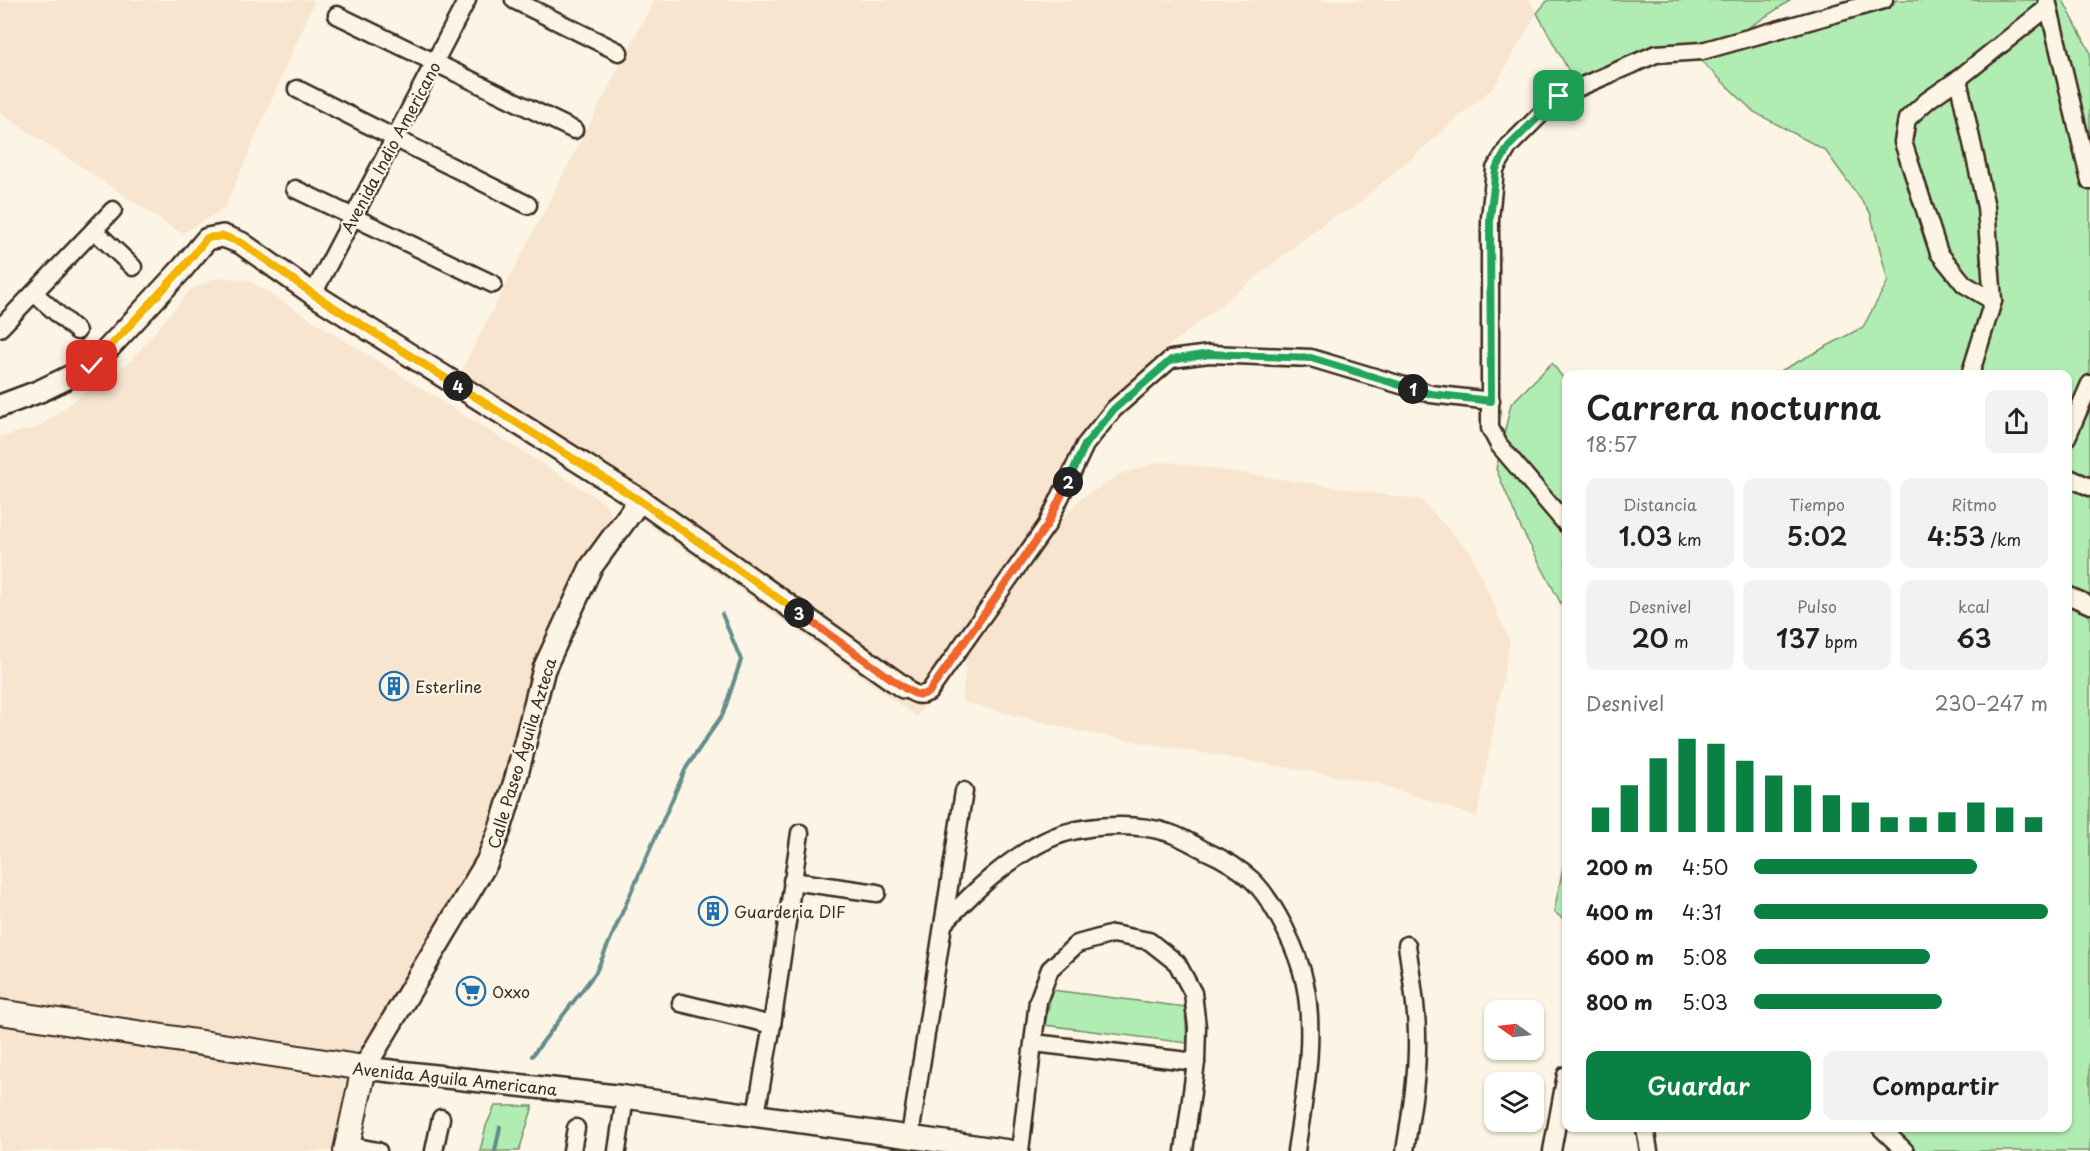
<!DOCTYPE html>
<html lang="es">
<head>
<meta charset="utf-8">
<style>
	:root { --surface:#fff; --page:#f2f2f2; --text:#202124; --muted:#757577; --accent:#0b8043 }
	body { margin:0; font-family:"Playpen Sans",sans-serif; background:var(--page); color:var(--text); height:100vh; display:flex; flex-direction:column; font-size:22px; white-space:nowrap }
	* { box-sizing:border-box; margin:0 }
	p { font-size:20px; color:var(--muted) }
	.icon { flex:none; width:33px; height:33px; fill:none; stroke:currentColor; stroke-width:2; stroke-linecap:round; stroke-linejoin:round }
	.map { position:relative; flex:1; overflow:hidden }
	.panel { position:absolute; left:1562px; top:370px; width:510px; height:762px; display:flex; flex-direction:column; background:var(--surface); border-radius:12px; box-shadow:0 2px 4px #0004 }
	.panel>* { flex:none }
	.needle { width:39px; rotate:284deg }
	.tools { position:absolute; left:1484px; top:1000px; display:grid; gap:12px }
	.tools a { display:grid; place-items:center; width:60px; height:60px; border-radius:12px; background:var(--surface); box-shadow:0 2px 4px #0004; font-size:30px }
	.pin { position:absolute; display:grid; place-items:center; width:51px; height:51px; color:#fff; margin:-26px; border-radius:12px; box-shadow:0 3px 9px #0006 }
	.km { position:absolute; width:30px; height:30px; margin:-15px; border-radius:50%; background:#222; color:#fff; font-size:16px; line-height:30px; text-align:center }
	.round { display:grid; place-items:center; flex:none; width:63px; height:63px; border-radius:12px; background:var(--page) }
	.head { display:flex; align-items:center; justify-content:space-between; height:102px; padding:0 24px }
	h1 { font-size:33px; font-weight:600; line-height:45px }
	.stats { display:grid; grid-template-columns:repeat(3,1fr); gap:9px; height:102px; padding:6px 24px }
	.stats div { display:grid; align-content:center; border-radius:12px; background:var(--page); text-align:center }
	.stats b { font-size:26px; font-weight:600 }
	.stats small { font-size:16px; font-weight:400 }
	.stats p { font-size:16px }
	.chart { height:168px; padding:12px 24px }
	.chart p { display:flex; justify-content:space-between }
	.chart svg { width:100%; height:108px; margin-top:6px; stroke:var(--accent); stroke-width:6 }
	.button { display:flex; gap:12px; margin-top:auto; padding:12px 24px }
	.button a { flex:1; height:69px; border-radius:12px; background:var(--accent); color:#fff; font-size:24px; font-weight:600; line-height:69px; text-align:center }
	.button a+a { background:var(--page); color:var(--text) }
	ul { padding:0 24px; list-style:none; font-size:20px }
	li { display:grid; grid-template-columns:96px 72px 1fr; align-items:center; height:45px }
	li i { height:15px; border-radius:8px; background:var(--accent) }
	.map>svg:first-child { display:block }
	.built { fill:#f8e5d0 }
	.green { fill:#b1edb2; stroke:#768c68; stroke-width:1.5 }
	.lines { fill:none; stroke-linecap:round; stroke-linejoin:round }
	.stream { stroke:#638d8b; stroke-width:4 }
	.minor-casing { stroke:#3b2a1e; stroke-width:21 }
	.tertiary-casing { stroke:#3b2a1e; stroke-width:26 }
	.secondary-casing { stroke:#3b2a1e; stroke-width:28 }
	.minor { stroke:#fcf5e5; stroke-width:16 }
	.tertiary { stroke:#fcf5e5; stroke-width:21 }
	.secondary { stroke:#fcf5e5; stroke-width:24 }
	.split-1-casing { stroke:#fff; stroke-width:12 }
	.split-2-casing { stroke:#fff; stroke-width:12 }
	.split-3-casing { stroke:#fff; stroke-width:12 }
	.split-4-casing { stroke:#fff; stroke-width:12 }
	.split-5-casing { stroke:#fff; stroke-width:12 }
	.split-1 { stroke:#22a559; stroke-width:8 }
	.split-2 { stroke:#22a559; stroke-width:8 }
	.split-3 { stroke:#f0652b; stroke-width:8 }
	.split-4 { stroke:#f5b400; stroke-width:8 }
	.split-5 { stroke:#f5b400; stroke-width:8 }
	.labels { text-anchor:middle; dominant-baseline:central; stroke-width:4.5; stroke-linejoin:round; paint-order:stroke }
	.street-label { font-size:16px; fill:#3b2a1e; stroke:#fcf5e5 }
	.poi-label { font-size:16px; fill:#3b2a1e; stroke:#fcf5e5; text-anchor:start }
</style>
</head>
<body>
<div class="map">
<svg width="2090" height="1151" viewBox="0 0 2090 1151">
	<rect width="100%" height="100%" fill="#fcf5e5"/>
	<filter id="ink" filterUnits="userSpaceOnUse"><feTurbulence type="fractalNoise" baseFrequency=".0167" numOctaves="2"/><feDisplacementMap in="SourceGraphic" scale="12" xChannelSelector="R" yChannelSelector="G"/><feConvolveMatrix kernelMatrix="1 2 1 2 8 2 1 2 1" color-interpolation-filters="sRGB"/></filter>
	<g filter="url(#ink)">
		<g class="built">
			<polygon points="0,0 315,0 225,208 182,234 0,113"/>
			<polygon points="654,0 1530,0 1537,13 1494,87 1351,210 1332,217 1160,353 1093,437 917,717 454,384"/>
			<polygon points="219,277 248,280 605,503 619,532 563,633 518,789 404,995 345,1151 0,1151 0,437 38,427 130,361 191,289"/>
			<polygon points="1162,461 1421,500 1471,553 1510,641 1477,817 1376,783 1087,733 962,702 967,643 1002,587 1079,500 1120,474"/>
		</g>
		<g class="green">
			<polygon points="1548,0 1791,0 1725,43 1882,7 1897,0 2063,0 2090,52 2090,1151 1913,1151 1887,1128 2067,1128 2067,375 1773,375 1863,327 1888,281 1870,212 1825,150 1754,112 1698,58 1653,64 1576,84 1537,13"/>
			<polygon points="1552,363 1566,382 1566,613 1521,528 1496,469 1511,404"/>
			<polygon points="1566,853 1566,921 1554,912"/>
			<polygon points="1052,990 1185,1007 1187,1043 1045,1025"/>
			<polygon points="495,1106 533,1106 519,1151 480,1151 486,1126"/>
		</g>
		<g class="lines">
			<g class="stream">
				<polyline points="532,1056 596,972 686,768 723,714 741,660 722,614"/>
				<polyline points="495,1151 500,1127"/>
			</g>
			<g class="minor-casing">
				<g id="minor">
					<polyline points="514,0 619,52"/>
					<polyline points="2047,0 2090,181"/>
					<polyline points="337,15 574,130"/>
					<polyline points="1958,79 1928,100 1907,119 1903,142 1939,253 1964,284 1993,301"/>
					<polyline points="297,89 528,205"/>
					<polyline points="295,189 493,284"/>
					<polyline points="94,230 133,267"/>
					<polyline points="34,293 77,331"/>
					<polyline points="313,294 467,0"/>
					<polyline points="0,328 113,210"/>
					<polyline points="1970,375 1993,301 1986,207 1958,79 2048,7"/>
					<polyline points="2067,437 2090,384"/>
					<polyline points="2067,477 2090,487"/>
					<polyline points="1566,524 1499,445 1490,428 1490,218 1495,169 1509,146 1559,96 1656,54 1702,51 1884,0"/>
					<polyline points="2067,595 2090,605"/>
					<path d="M903 687C913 693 918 698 929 692L1047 525 1085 445 1114 409 1171 359 1209 354 1311 358 1431 394 1491 401"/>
					<polyline points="792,881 877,893"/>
					<path d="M944 923C975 890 1007 859 1049 839 1081 824 1136 822 1169 833 1182 837 1194 845 1206 851 1222 858 1239 868 1252 880 1275 902 1299 953 1305 984 1316 1039 1304 1097 1296 1151"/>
					<polyline points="681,1003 772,1025"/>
					<polyline points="1034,1043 1196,1062"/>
					<polyline points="756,1114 772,1025 800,833"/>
					<polyline points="1645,1128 1649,1151"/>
					<polyline points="1881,1128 1905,1151"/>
					<polyline points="910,1136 964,791"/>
					<polyline points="346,1145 378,1151"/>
					<polyline points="434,1151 441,1118"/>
					<polyline points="572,1151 576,1128"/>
					<polyline points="617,1151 625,1097"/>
					<polyline points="1020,1151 1038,1001 1050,969 1077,944 1113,934 1149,941 1177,963 1193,993 1197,1027 1196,1062 1184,1151"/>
					<path d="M1405 1151C1411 1113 1418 1075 1417 1036 1417 1005 1411 975 1407 945"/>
					<polyline points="1552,1151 1566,1075"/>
				</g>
			</g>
			<g class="tertiary-casing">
				<g id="tertiary">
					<polyline points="0,406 40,391 92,366 182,269 207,239 223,236 241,243 313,294 640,500 903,687"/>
					<polyline points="640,500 591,567 544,669 516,778 499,832 487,862 364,1068 625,1097 1009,1151"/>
				</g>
			</g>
			<g class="secondary-casing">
				<polyline id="secondary" points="0,1012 364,1068 346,1151"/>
			</g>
			<use href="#minor" class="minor"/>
			<use href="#tertiary" class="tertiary"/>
			<use href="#secondary" class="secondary"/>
		</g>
	</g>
	<g class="lines" filter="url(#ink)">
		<g class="split-1-casing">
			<polyline id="split-1" points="1413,389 1431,394 1491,401 1490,218 1496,169 1509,146 1559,96"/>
		</g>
		<g class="split-2-casing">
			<polyline id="split-2" points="1068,482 1085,445 1114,409 1171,360 1209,354 1311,358 1413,389"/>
		</g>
		<g class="split-3-casing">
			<path id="split-3" d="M799 613 903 687C913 693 918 698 929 692L1047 525 1068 482"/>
		</g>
		<g class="split-4-casing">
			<polyline id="split-4" points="458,386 639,500 799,613"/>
		</g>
		<g class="split-5-casing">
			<polyline id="split-5" points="92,366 182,269 207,238 223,236 242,243 313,294 458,386"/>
		</g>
		<use href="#split-1" class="split-1"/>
		<use href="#split-2" class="split-2"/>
		<use href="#split-3" class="split-3"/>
		<use href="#split-4" class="split-4"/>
		<use href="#split-5" class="split-5"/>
	</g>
	<defs>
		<g id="building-ring" transform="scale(1.5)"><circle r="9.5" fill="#fcf5e5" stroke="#1f6fb2" stroke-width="1.5"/><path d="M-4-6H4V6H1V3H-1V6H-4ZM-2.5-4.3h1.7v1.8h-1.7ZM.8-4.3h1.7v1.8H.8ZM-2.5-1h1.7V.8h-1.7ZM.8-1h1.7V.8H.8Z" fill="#1f6fb2"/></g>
		<g id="supermarket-ring" transform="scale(1.5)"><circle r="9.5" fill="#fcf5e5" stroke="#1f6fb2" stroke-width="1.5"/><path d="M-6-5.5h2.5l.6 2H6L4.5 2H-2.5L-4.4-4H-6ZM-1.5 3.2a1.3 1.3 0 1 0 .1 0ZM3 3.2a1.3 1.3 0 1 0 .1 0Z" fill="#1f6fb2"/></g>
	</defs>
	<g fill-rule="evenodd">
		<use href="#building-ring" x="394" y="686"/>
		<use href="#building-ring" x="713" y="911"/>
		<use href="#supermarket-ring" x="471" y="991"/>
	</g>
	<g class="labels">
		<g class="street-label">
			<text transform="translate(390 147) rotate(-62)">Avenida Indio Americano</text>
			<text transform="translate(521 753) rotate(-73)">Calle Paseo Águila Azteca</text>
			<text transform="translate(455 1078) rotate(6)">Avenida Aguila Americana</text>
		</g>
		<g class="poi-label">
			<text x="415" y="686">Esterline</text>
			<text x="734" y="911">Guarderia DIF</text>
			<text x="492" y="991">Oxxo</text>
		</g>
	</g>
</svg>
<div class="tools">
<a><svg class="needle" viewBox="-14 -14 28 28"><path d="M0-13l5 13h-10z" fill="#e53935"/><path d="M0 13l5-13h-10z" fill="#757577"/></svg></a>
<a><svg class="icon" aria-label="layers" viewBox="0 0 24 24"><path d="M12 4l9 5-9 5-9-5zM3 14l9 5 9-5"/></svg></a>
</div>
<div class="pin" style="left:1559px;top:96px;background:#1e9e55"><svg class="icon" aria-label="arrive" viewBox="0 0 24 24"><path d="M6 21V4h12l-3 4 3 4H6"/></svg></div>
<div class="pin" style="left:92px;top:366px;background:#d93025"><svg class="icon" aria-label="check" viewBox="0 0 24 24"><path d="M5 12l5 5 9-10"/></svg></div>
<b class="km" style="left:1413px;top:389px">1</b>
<b class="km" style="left:1068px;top:482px">2</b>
<b class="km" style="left:799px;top:613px">3</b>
<b class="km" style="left:458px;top:386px">4</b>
<section class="panel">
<div class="head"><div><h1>Carrera nocturna</h1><p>18:57</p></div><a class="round"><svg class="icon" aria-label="share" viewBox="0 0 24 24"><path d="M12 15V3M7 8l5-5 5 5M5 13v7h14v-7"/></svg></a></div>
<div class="stats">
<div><p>Distancia</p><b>1.03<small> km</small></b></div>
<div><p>Tiempo</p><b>5:02</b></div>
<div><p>Ritmo</p><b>4:53<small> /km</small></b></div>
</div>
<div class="stats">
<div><p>Desnivel</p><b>20<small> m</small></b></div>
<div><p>Pulso</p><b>137<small> bpm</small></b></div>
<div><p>kcal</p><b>63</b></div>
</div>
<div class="chart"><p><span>Desnivel</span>230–247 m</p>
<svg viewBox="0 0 160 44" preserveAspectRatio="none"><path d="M5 44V34M15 44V25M25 44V14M35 44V6M45 44V8M55 44V15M65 44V21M75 44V25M85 44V29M95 44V32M105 44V38M115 44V38M125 44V36M135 44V32M145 44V34M155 44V38"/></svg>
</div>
<ul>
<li><b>200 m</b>4:50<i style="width:76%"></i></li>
<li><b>400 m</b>4:31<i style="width:100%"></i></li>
<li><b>600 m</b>5:08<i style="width:60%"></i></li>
<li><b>800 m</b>5:03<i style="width:64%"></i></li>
</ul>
<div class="button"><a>Guardar</a><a>Compartir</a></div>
</section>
</div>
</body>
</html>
